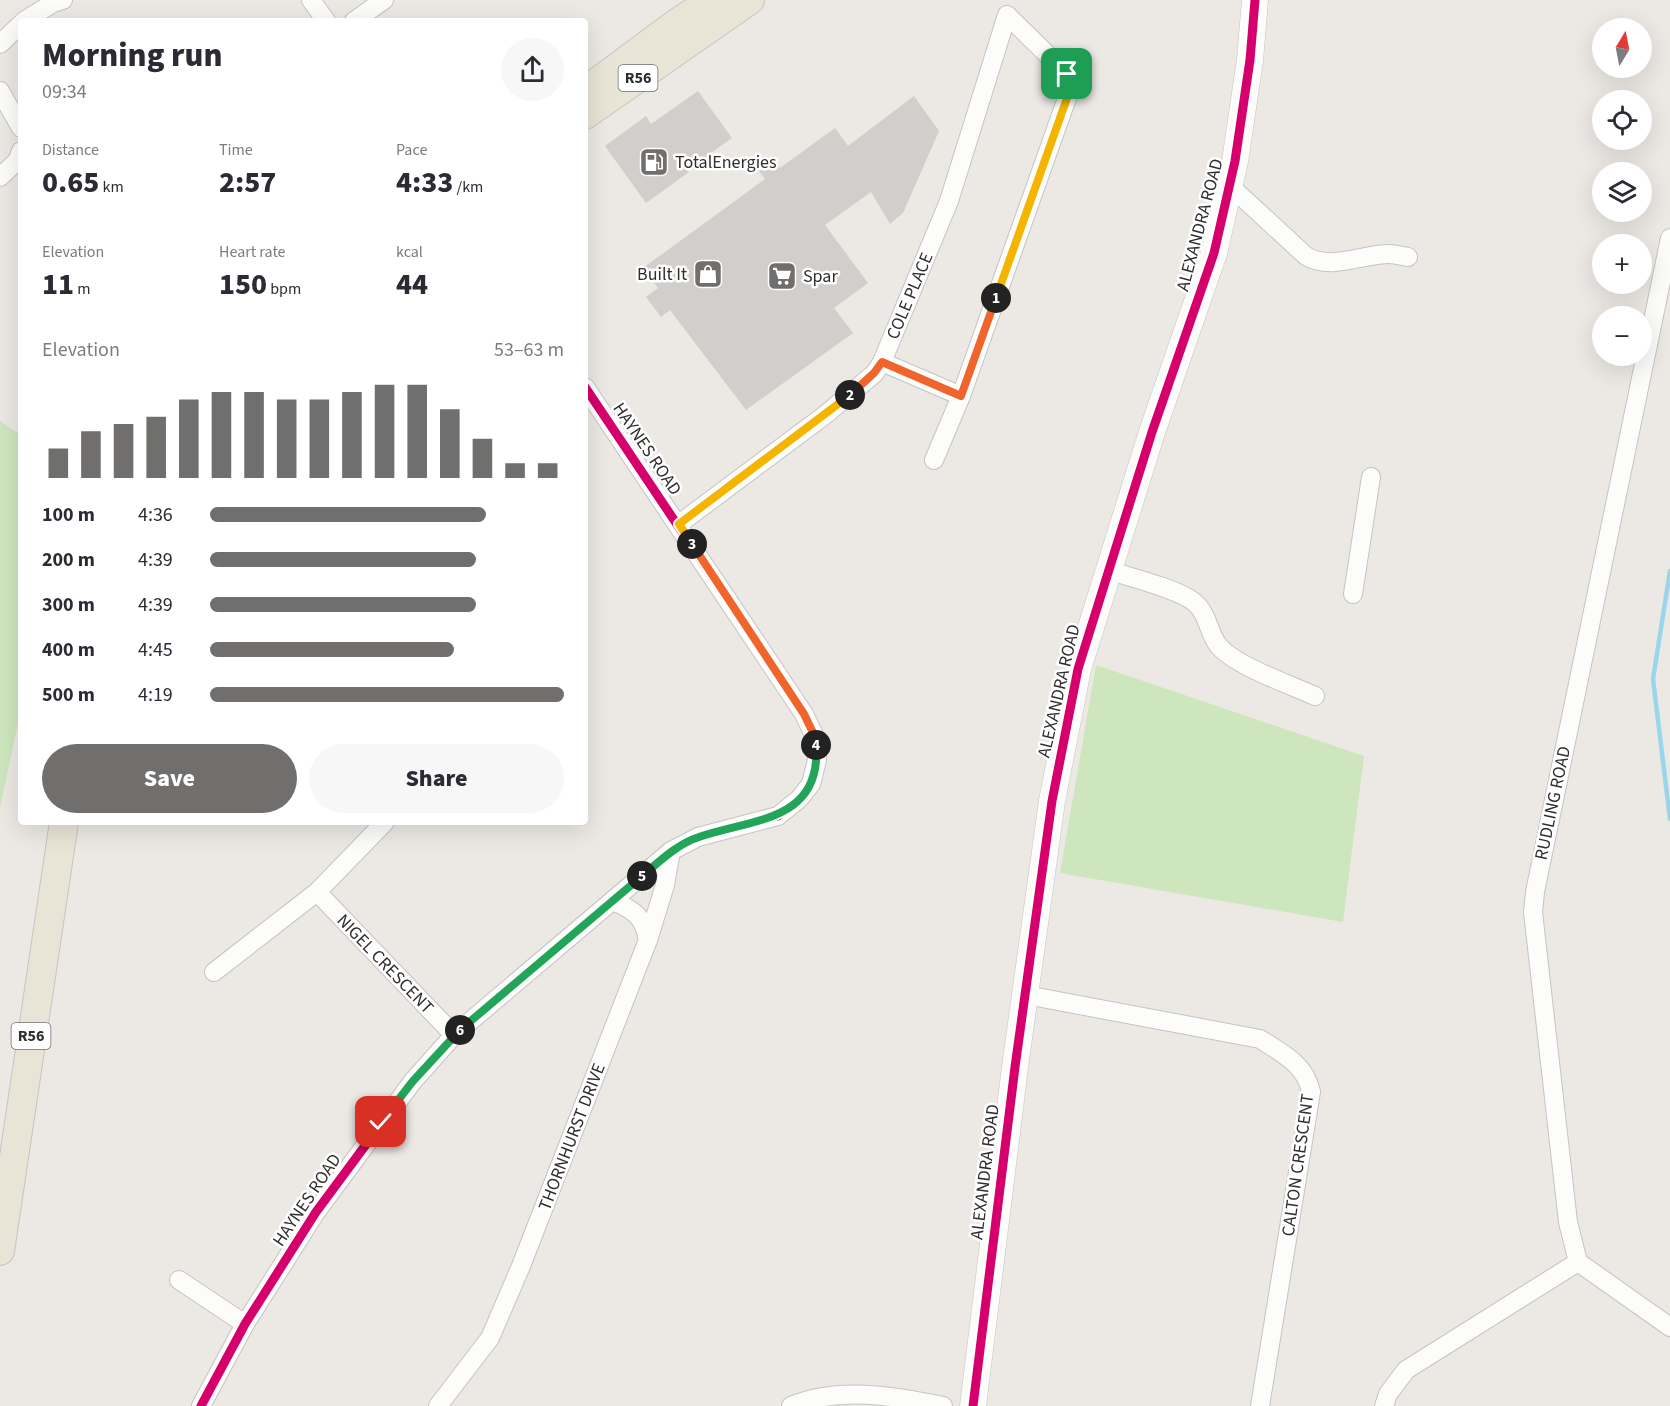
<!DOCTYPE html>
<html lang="en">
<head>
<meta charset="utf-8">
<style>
	:root { --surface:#fff; --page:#f7f7f7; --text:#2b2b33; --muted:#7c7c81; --accent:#706f6e }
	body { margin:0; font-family:"Source Sans 3",sans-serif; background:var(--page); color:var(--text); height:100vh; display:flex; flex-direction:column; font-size:22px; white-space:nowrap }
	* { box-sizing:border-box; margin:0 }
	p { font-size:20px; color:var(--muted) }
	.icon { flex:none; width:33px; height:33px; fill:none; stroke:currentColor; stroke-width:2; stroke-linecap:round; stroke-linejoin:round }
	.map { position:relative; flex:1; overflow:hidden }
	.drawer { position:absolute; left:18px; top:18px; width:570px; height:807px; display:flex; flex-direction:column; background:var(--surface); border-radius:6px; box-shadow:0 6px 24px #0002 }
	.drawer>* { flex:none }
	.needle { width:39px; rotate:10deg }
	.controls { position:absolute; left:1592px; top:18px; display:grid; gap:12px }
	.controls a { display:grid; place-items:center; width:60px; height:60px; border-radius:50%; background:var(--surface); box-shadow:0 6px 24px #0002; font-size:30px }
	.pin { position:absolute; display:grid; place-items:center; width:51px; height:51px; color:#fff; margin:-26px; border-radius:12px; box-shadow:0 3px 9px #0006 }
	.km { position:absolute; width:30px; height:30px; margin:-15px; border-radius:50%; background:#222; color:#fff; font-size:16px; line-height:30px; text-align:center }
	.round { display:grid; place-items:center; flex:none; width:63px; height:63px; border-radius:32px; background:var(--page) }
	.overview { display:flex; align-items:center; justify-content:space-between; height:102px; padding:0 24px }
	h1 { font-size:33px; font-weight:800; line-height:45px }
	.stats { display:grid; grid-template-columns:repeat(3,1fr); gap:9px; height:102px; padding:6px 24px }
	.stats div { display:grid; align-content:center }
	.stats b { font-size:30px; font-weight:800 }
	.stats small { font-size:16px; font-weight:400 }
	.stats p { font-size:16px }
	.chart { height:168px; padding:12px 24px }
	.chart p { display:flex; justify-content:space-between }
	.chart svg { width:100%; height:108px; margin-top:6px; stroke:var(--accent); stroke-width:6 }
	.cta { display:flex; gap:12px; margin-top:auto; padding:12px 24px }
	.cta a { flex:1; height:69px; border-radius:36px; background:var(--accent); color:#fff; font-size:24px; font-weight:800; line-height:69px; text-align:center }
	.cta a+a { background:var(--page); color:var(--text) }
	ul { padding:0 24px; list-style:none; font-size:20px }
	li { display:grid; grid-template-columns:96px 72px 1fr; align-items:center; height:45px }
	li i { height:15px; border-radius:8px; background:var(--accent) }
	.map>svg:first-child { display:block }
	.green { fill:#cee6be }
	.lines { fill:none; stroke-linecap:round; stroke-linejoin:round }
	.stream { stroke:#99d6ec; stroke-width:4.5 }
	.building { fill:#d1cecb }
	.street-casing { stroke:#c5c4c5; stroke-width:20 }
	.secondary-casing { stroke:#c5c4c5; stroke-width:27 }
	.primary-casing { stroke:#c6c5c4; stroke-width:30 }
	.street { stroke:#fcfcfb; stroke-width:18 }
	.secondary { stroke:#fcfcfb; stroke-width:26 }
	.primary { stroke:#e8e4d6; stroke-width:28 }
	.cycleway-casing { stroke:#fff; stroke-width:13 }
	.cycleway { stroke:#d6006c; stroke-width:9 }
	.split-1-casing { stroke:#fff; stroke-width:12 }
	.split-2-casing { stroke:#fff; stroke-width:12 }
	.split-3-casing { stroke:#fff; stroke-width:12 }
	.split-4-casing { stroke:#fff; stroke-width:12 }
	.split-5-casing { stroke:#fff; stroke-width:12 }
	.split-6-casing { stroke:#fff; stroke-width:12 }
	.split-7-casing { stroke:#fff; stroke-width:12 }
	.split-1 { stroke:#f5b400; stroke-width:8 }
	.split-2 { stroke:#f0652b; stroke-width:8 }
	.split-3 { stroke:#f5b400; stroke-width:8 }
	.split-4 { stroke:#f0652b; stroke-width:8 }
	.split-5 { stroke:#22a559; stroke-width:8 }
	.split-6 { stroke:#22a559; stroke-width:8 }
	.split-7 { stroke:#22a559; stroke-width:8 }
	.labels { text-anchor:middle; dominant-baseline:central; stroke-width:5; stroke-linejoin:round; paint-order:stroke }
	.shield { fill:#fff; stroke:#6d6d6d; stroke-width:1.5 }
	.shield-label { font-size:16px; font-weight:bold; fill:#2e2e2e }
	.poi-label { font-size:18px; fill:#2e2e2e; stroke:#fff; text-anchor:start }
	.street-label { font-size:18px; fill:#2e2e2e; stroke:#fff }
</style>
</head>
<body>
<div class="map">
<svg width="1670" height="1406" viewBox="0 0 1670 1406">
	<rect width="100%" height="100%" fill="#ece8e4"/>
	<g class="green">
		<polygon points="0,421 21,435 21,709 0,808"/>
		<polygon points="1096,665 1364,756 1343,922 1060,873"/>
	</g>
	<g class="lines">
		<polyline class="stream" points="1670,571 1653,679 1670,819"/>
	</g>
	<g class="building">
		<polygon points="698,91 732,138 687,170 689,172 646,203 605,146 646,116 651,124"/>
		<polygon points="914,96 939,131 903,213 890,224 871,192 825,225 868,283 834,308 853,333 746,410 670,310 661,317 646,297 658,288 643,268 765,179 756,167 773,156 780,168 835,128 848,146"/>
	</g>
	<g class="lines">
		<g class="street-casing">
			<g id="street">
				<polyline points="311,0 326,21"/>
				<polyline points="24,21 53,3 63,0"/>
				<polyline points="354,21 384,0"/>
				<polyline points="0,44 21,24"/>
				<polyline points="0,91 21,128"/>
				<polyline points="0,177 17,161 21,151"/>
				<path d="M1229 185 1306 256C1331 271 1362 254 1389 254 1395 254 1402 256 1408 257"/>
				<polyline points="1670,238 1535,892 1533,912 1568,1222 1578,1262 1670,1327"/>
				<polyline points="882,362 961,396"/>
				<polyline points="679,524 825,415 875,373 882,362 949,201 1007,15 1067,74 1071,87 961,396 934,460"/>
				<path d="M1108 570C1129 577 1179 589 1194 602 1208 613 1208 632 1218 645 1233 665 1291 685 1315 696"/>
				<polyline points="1353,594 1371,477"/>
				<polyline points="317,892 454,1035"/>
				<path d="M613 901C634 910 644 917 648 940"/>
				<polyline points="214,972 317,892 385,822"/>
				<path d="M1026 995 1260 1039C1282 1053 1306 1065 1311 1092L1260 1406"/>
				<polyline points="179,1280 245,1324"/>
				<polyline points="201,1406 245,1324 316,1212 413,1081 454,1035 671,851 698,837 778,816 799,799 811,784 817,760 815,737 804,714 585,387"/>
				<polyline points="438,1406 490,1338 521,1266 648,940 665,885 671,851"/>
				<path d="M791 1406C838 1386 894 1396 943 1406"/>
				<polyline points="1384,1406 1388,1394 1406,1370 1578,1262"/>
			</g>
		</g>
		<g class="secondary-casing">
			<polyline id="secondary" points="973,1406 1015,1067 1052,801 1078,669 1152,432 1214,253 1235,161 1250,60 1255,0"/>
		</g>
		<g class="primary-casing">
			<g id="primary">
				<polyline points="585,91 678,22 712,0"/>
				<polyline points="585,115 750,0"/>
				<polyline points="0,1251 64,822"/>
			</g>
		</g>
		<use href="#street" class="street"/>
		<use href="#secondary" class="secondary"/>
		<use href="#primary" class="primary"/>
		<g class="cycleway-casing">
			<g id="cycleway">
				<polyline points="201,1406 245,1324 316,1212 413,1081 454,1035 671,851 698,837 778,816 799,799 811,784 817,760 815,737 804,714 585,387"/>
				<polyline points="973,1406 1015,1067 1052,801 1078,669 1152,432 1214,253 1235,161 1250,60 1255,0"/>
			</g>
		</g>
		<use href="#cycleway" class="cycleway"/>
	</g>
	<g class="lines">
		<g class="split-1-casing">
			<polyline id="split-1" points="996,298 1071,87 1067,74"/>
		</g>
		<g class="split-2-casing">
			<polyline id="split-2" points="850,395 874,373 882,362 961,396 996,298"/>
		</g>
		<g class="split-3-casing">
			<polyline id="split-3" points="692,544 679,524 850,395"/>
		</g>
		<g class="split-4-casing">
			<polyline id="split-4" points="692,544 804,714 815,737 816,745"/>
		</g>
		<g class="split-5-casing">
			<path id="split-5" d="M642 876C659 862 677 844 699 837 751 819 822 822 816 745"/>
		</g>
		<g class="split-6-casing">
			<polyline id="split-6" points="460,1030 642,876"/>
		</g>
		<g class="split-7-casing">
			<polyline id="split-7" points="381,1122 413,1081 460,1030"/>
		</g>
		<use href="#split-1" class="split-1"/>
		<use href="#split-2" class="split-2"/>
		<use href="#split-3" class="split-3"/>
		<use href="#split-4" class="split-4"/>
		<use href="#split-5" class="split-5"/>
		<use href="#split-6" class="split-6"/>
		<use href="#split-7" class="split-7"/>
	</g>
	<defs>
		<g id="fuel-square" transform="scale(1.5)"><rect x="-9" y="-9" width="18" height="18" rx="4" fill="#706f6e" stroke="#fff"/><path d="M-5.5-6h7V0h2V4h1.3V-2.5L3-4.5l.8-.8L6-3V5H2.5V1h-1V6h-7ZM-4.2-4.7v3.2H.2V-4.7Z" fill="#fff"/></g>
		<g id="shop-square" transform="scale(1.5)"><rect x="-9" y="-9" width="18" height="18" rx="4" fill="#706f6e" stroke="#fff"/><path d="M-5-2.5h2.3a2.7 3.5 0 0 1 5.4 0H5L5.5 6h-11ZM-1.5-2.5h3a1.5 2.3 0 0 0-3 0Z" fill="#fff"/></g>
		<g id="supermarket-square" transform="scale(1.5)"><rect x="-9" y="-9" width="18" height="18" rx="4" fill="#706f6e" stroke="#fff"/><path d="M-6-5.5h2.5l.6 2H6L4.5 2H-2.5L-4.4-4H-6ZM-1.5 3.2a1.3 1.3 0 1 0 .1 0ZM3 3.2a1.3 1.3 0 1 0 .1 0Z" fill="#fff"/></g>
	</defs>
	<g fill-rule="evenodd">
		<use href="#fuel-square" x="654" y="162"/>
		<use href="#shop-square" x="708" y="274"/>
		<use href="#supermarket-square" x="782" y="276"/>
	</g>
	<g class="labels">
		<g class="shield">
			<rect x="618.5" y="65" width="39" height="26" rx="4.5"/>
			<rect x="11.5" y="1023" width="39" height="26" rx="4.5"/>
		</g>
		<g class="shield-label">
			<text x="638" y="78">R56</text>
			<text x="31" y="1036">R56</text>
		</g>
		<g class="poi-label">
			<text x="675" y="162">TotalEnergies</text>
			<text x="687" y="274" text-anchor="end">Built It</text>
			<text x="803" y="276">Spar</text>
		</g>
		<g class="street-label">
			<text transform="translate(1200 225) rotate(-75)">ALEXANDRA ROAD</text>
			<text transform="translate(910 296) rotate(-67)">COLE PLACE</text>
			<text transform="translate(647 449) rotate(56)">HAYNES ROAD</text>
			<text transform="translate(1059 691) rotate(-77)">ALEXANDRA ROAD</text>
			<text transform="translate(1553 803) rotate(-78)">RUDLING ROAD</text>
			<text transform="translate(385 964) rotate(46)">NIGEL CRESCENT</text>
			<text transform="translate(572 1137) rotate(-69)">THORNHURST DRIVE</text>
			<text transform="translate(1298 1165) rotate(-82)">CALTON CRESCENT</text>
			<text transform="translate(985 1172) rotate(-83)">ALEXANDRA ROAD</text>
			<text transform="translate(307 1200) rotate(-56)">HAYNES ROAD</text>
		</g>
	</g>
</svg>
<div class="controls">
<a><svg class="needle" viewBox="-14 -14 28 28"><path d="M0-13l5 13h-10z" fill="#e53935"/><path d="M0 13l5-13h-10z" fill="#7c7c81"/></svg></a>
<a><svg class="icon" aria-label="locate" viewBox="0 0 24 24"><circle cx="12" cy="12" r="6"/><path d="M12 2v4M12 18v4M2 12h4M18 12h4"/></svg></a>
<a><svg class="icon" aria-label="layers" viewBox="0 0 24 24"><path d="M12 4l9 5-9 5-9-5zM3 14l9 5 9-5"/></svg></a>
<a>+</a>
<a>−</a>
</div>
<div class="pin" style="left:1067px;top:74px;background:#1e9e55"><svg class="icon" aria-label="arrive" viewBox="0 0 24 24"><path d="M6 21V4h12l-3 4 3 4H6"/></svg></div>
<div class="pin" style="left:381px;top:1122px;background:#d93025"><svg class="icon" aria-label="check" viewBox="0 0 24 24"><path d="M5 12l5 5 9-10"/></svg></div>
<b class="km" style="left:996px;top:298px">1</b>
<b class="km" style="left:850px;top:395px">2</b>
<b class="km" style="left:692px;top:544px">3</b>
<b class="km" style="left:816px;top:745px">4</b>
<b class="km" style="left:642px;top:876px">5</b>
<b class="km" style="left:460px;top:1030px">6</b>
<section class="drawer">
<div class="overview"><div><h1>Morning run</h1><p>09:34</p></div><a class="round"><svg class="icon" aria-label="share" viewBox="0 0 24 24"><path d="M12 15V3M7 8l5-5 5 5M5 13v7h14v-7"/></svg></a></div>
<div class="stats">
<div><p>Distance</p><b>0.65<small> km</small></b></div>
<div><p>Time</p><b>2:57</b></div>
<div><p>Pace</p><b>4:33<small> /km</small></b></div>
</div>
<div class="stats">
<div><p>Elevation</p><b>11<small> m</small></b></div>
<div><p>Heart rate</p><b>150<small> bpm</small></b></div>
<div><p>kcal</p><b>44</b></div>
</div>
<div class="chart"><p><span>Elevation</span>53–63 m</p>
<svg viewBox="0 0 160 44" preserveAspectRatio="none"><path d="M5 44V32M15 44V25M25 44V22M35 44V19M45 44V12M55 44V9M65 44V9M75 44V12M85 44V12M95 44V9M105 44V6M115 44V6M125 44V16M135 44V28M145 44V38M155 44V38"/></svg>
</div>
<ul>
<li><b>100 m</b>4:36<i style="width:78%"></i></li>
<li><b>200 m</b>4:39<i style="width:75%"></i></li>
<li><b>300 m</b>4:39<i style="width:75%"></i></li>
<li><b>400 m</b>4:45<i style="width:69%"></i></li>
<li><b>500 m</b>4:19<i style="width:100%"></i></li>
</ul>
<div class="cta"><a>Save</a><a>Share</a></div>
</section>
</div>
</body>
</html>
